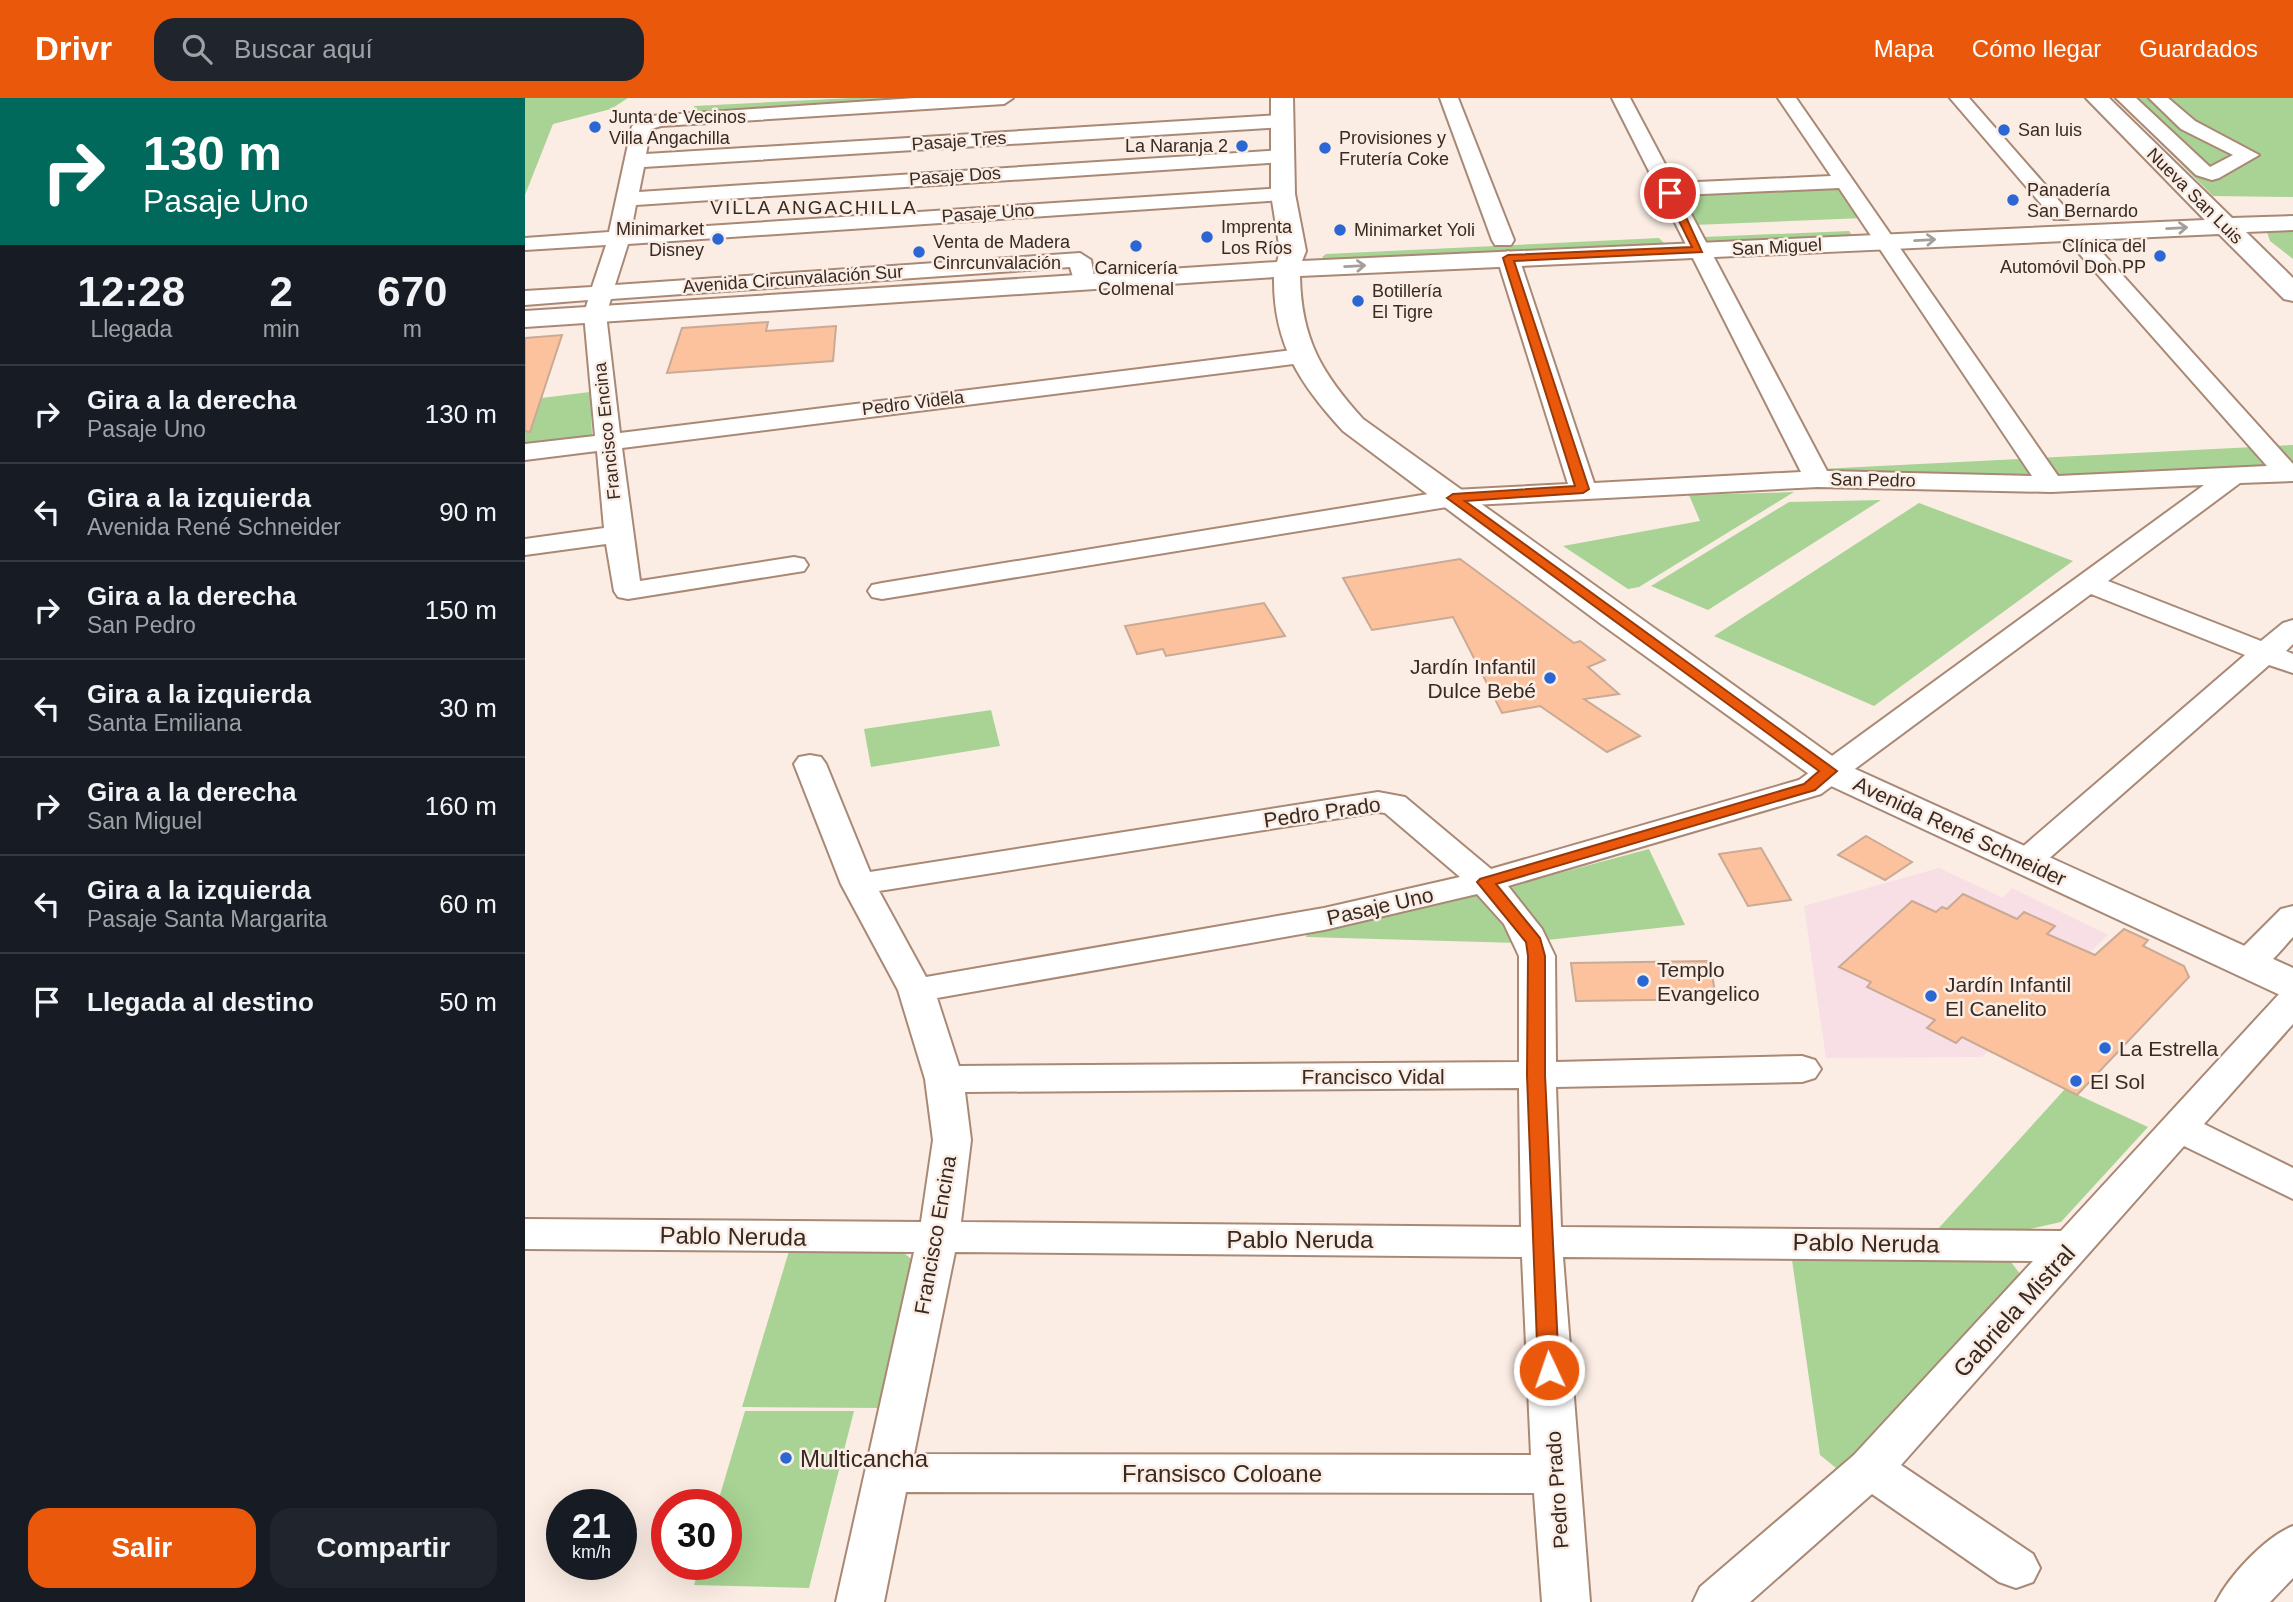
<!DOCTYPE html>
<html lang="es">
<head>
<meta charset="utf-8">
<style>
  :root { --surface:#171b24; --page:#20242c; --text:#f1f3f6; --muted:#9ea1a6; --line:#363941; --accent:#ea580c }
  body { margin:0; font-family:Helvetica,sans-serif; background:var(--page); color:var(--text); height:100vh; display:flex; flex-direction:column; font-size:26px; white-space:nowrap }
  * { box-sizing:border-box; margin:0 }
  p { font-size:23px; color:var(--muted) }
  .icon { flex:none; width:38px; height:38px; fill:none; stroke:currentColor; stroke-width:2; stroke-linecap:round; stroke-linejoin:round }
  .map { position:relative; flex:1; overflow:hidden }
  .drawer { display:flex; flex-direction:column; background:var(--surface); width:525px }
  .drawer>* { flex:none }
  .guide { background:#00695c; color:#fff; overflow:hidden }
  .speed { position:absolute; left:21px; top:1391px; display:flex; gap:14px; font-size:35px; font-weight:700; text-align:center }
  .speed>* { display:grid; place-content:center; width:91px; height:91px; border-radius:50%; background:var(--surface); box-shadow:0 7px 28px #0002; line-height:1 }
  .speed small { font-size:18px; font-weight:400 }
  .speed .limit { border:10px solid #d22; background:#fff; color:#111 }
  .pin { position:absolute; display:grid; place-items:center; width:60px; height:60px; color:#fff; margin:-30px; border:4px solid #fff; border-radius:50%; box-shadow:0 2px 7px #0007 }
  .me { position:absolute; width:77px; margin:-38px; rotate:357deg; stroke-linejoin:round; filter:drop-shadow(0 0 5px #0008) }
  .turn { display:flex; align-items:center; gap:24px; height:147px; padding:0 28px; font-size:32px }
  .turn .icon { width:91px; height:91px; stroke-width:2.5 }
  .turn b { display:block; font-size:49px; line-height:60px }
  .eta { display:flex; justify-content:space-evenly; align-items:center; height:119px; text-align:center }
  .eta b { font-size:42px; font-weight:600; line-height:49px }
  .cta { display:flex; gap:14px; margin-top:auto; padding:14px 28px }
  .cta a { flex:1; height:80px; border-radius:21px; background:var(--accent); color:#fff; font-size:28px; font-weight:600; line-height:80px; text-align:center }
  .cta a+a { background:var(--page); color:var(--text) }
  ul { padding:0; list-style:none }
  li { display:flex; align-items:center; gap:21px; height:98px; padding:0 28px; border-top:2px solid var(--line) }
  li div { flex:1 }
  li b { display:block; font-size:26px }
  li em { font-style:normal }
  header { display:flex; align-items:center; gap:42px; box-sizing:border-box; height:98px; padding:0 35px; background:var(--accent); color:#fff }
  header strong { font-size:33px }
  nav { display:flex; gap:38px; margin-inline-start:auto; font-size:24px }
  .search { width:490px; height:63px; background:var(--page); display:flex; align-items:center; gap:18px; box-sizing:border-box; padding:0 24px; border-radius:21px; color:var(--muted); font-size:26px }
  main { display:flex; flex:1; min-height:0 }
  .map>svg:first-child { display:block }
  .education { fill:#f8dee5 }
  .green { fill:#a8d394 }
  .building { fill:#fcc29e; stroke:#caa995; stroke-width:2 }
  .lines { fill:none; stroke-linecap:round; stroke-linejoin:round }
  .street-casing { stroke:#a98975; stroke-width:4 }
  .secondary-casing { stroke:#a98975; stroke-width:4 }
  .street { fill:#fff; fill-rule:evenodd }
  .secondary { fill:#fff; fill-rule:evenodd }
  .oneway { stroke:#a59f9c }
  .route { fill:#ea580c; stroke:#983908; stroke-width:2 }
  .poi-dot { fill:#2a67d4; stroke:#fbede4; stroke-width:2.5 }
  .labels { text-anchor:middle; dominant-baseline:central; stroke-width:5; stroke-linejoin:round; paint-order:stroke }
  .far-poi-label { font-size:18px; fill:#372a22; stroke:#fbede4; text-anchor:start }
  .far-street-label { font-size:18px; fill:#372a22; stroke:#fbede4 }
  .far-neighbourhood-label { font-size:19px; letter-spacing:2px; fill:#372a22; stroke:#fbede4 }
  .poi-label { font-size:21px; fill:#372a22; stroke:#fbede4; text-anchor:start }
  .street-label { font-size:21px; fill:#372a22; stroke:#fbede4 }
  .near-street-label { font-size:24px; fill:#372a22; stroke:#fbede4 }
  .near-poi-label { font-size:24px; fill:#372a22; stroke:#fbede4; text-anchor:start }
</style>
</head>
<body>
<header>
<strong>Drivr</strong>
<div class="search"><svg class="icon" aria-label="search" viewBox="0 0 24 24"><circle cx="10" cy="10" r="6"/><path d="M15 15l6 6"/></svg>Buscar aquí</div>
<nav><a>Mapa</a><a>Cómo llegar</a><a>Guardados</a></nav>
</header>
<main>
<section class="drawer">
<div class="guide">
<div class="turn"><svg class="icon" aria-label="right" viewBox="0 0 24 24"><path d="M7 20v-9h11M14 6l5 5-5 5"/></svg><div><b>130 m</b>Pasaje Uno</div></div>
</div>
<div class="eta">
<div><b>12:28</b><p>Llegada</p></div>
<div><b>2</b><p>min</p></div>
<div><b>670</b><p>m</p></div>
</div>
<ul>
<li><svg class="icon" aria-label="right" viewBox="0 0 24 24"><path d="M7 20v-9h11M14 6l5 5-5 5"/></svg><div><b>Gira a la derecha</b><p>Pasaje Uno</p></div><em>130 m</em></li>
<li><svg class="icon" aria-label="left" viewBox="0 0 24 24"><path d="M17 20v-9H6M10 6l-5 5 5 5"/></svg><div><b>Gira a la izquierda</b><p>Avenida René Schneider</p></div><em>90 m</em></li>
<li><svg class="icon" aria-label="right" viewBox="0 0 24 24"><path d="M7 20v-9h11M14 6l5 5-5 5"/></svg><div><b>Gira a la derecha</b><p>San Pedro</p></div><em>150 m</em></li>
<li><svg class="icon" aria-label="left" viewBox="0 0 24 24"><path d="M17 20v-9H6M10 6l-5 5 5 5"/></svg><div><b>Gira a la izquierda</b><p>Santa Emiliana</p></div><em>30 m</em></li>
<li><svg class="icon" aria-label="right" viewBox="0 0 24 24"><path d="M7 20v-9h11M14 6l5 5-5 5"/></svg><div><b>Gira a la derecha</b><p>San Miguel</p></div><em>160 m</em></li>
<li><svg class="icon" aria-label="left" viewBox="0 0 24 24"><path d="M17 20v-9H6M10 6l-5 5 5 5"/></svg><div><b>Gira a la izquierda</b><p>Pasaje Santa Margarita</p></div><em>60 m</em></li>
<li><svg class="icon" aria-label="arrive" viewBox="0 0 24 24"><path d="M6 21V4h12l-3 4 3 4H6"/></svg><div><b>Llegada al destino</b></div><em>50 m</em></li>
</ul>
<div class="cta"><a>Salir</a><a>Compartir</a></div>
</section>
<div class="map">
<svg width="1768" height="1504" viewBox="0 0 1768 1504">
  <rect width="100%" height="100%" fill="#fbede4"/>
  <polygon class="education" points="1414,770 1478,800 1487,790 1583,837 1457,959 1301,960 1279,808"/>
  <g class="green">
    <polygon points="0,0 103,0 86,11 28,26 0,97"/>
    <polygon points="326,0 437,1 168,15 169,8"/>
    <polygon points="1590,0 1768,0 1768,99 1688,98"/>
    <polygon points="1315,88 1339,120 1169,127 1150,93"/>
    <polygon points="1768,130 1768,161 1745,143 1741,131"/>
    <polygon points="1324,133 1329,140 1183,146 1178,139"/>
    <polygon points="1134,140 1139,145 804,164 797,159 801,156"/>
    <polygon points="65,294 67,337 0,348 0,302"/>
    <polygon points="1768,347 1768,370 1486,381 1298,375 1295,371"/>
    <polygon points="1269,394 1114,489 1103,491 1038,448 1175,423 1164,397"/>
    <polygon points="1356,402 1183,512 1126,488 1264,404"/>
    <polygon points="1394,405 1548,463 1349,608 1189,538"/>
    <polygon points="466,612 475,648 346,669 339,631"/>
    <polygon points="1124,751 1160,827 994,845 781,839 783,833 990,787"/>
    <polygon points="1540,991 1623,1029 1536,1124 1505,1131 1412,1132"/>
    <polygon points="264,1153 379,1155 397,1170 361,1310 217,1309"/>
    <polygon points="1267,1162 1486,1164 1498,1180 1316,1374 1295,1357"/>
    <polygon points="220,1313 329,1313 284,1490 169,1487 175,1467 201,1466 201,1407 192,1407"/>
  </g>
  <g class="building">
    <polygon points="243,224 241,233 311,228 308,263 142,275 157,230"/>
    <polygon points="37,237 5,334 0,333 0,240"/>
    <polygon points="935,461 1049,545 1055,543 1080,562 1063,569 1094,596 1059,601 1115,638 1082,654 1015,608 977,615 928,519 847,532 818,480"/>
    <polygon points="739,505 760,538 641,558 638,551 612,556 600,528"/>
    <polygon points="1341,738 1387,764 1360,782 1313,757"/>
    <polygon points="1236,750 1266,802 1223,808 1194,756"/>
    <polygon points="1438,796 1492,821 1499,814 1530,828 1522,836 1570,857 1599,831 1623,842 1618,848 1659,868 1664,879 1552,997 1437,939 1431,945 1402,930 1410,922 1342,889 1346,884 1314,869 1387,803 1411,814 1417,809 1422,811"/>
    <polygon points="1185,863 1191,901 1051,903 1046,865"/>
  </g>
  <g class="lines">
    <defs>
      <g id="street">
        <polygon points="390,0 488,0 479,6 136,28 126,31 121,56 757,17 767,23 757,29 119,69 114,94 757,52 767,58 757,64 111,107 106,133 758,90 768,96 758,102 103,146 90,187 555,155 566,162 570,184 559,191 551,189 545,169 86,201 81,216 95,335 776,251 784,253 788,258 784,263 776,265 97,350 115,483 269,459 279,461 283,467 279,473 103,501 93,499 89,493 81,446 0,457 0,441 79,430 72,353 0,362 0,346 70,338 59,216 63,202 0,207 0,193 67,189 81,147 0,152 0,140 84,134 107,28 126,18"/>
        <polygon points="915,0 933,0 989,142 986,147 970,147 967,142"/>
        <path d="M1087,0h18l45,85 156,-7 -53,-78h18l262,378 209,-10 -206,-233 3,-5h16l213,236v17l-53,2 -132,98 153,60 22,-18 10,-3v24l-7,7 7,3v19l-24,-8 -232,204 -12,3 -12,-3 -5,-7 5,-7 232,-200 -154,-61 -270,200 -313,92 34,43 13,27 1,106 246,-6 13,4 6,9 -6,9 -13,4 -246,5 5,140 500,4 219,-238 13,-4v35l-89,100 89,44v31l-109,-53 -283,319 132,89 7,14 -7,14 -17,6 -17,-6 -127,-88 -122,108h-57l7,-15 154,-132 179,-194 -470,-4 27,345h-48l-8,-109 -628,-1 -22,110h-48l78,-350 -389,-3v-30l396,3 12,-82 -8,-61 -27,-89 -57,-106 -47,-120 5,-7 11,-2 11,2 5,7 44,108 508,-80 27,5 86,72 308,-89 405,-295 -153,7 -233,-5 -365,19 -571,93 -10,-2 -4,-6 4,-6 10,-2 571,-93 115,-6 -71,-226 11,-7 11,7 75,225 207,-11zM1314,90l193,288 -205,-5 -146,-276zM853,714l7,1 75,64 -136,31 -398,69 -47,-86zM952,796l27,30 15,32v106l-560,4 -22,-68 387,-68zM994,990l2,139 -560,-5 10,-82 -6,-48zM430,1154l567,5 9,198 -617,-1z"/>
        <polygon points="1425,0 1444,0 1543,113 1546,117 1543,121 1529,121"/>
        <polygon points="1591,0 1611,0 1685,69 1708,57 1656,31 1624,0 1643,0 1670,23 1734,57 1694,80 1687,82 1671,77"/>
        <path d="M1768,808v31c-17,18 -30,41 -58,34l-5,-8 5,-8 46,-46z"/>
        <path d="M1768,1428v52l-23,24h-54c13,-26 50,-66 77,-76z"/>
      </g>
      <path id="secondary" d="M746,0h22l2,96 11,57 -4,10 903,-41 -119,-122h23l123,120 61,-2v14l-47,2 47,46v23l-9,-2 -65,-65 -919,42c1,63 22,98 63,143l479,344 451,205v29l-15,-3 -462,-215 -215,-155 -258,-193c-43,-47 -70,-87 -69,-154l-749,50v-16l752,-49 3,-11 -9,-57z"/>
    </defs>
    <use href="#street" class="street-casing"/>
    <use href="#secondary" class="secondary-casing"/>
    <use href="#street" class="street"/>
    <use href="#secondary" class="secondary"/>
  </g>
  <defs><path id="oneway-shaft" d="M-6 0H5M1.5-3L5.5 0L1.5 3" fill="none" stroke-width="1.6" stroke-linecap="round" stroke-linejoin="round" transform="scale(1.75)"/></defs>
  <g class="oneway">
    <use href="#oneway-shaft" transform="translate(1652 130) rotate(-3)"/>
    <use href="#oneway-shaft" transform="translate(1400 142) rotate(-3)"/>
    <use href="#oneway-shaft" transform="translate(830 168) rotate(-3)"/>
  </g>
  <polygon class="route" points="1145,92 1150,95 1177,154 989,163 1064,391 1058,395 940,403 1312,673 1290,692 971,786 1015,840 1020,858 1020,977 1034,1272 1031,1277 1016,1277 1013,1272 1002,977 1003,858 1001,844 952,784 955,781 1279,686 1294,673 922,400 928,396 1050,388 978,160 983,157 1167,149 1140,95"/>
  <g class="poi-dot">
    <circle cx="70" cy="29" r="7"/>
    <circle cx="1479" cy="32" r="7"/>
    <circle cx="717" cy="48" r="7"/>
    <circle cx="800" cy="50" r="7"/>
    <circle cx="1488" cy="102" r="7"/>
    <circle cx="815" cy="132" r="7"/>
    <circle cx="682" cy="139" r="7"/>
    <circle cx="193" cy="141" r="7"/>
    <circle cx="611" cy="148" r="7"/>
    <circle cx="394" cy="154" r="7"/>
    <circle cx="1635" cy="158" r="7"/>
    <circle cx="833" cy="203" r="7"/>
    <circle cx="1025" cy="580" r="7"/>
    <circle cx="1118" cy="883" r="7"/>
    <circle cx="1406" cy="898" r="7"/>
    <circle cx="1580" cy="950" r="7"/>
    <circle cx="1551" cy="983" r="7"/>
    <circle cx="261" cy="1360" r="7"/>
  </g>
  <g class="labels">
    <g class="far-poi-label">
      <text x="84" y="19">Junta de Vecinos<tspan x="84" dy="21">Villa Angachilla</tspan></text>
      <text x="1493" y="32">San luis</text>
      <text x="814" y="40">Provisiones y<tspan x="814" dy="21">Frutería Coke</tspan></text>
      <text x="703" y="48" text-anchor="end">La Naranja 2</text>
      <text x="1502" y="92">Panadería<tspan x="1502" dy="21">San Bernardo</tspan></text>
      <text x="696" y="129">Imprenta<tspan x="696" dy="21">Los Ríos</tspan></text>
      <text x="179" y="131" text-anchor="end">Minimarket<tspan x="179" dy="21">Disney</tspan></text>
      <text x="829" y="132">Minimarket Yoli</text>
      <text x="408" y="144">Venta de Madera<tspan x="408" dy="21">Cinrcunvalación</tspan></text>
      <text x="1621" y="148" text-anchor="end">Clínica del<tspan x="1621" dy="21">Automóvil Don PP</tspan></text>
      <text x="611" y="170" text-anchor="middle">Carnicería<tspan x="611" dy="21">Colmenal</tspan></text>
      <text x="847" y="193">Botillería<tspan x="847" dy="21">El Tigre</tspan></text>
    </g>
    <g class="far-street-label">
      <text transform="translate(434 43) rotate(-4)">Pasaje Tres</text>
      <text transform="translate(430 78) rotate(-4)">Pasaje Dos</text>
      <text transform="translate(1670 98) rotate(45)">Nueva San Luis</text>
      <text transform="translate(463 115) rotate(-4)">Pasaje Uno</text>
      <text transform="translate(1252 149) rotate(-3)">San Miguel</text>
      <text transform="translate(268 181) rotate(-4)">Avenida Circunvalación Sur</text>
      <text transform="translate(388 305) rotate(-7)">Pedro Videla</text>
      <text transform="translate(82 333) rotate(-96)">Francisco Encina</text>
      <text transform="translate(1348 382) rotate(1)">San Pedro</text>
    </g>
    <g class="far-neighbourhood-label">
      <text x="289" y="109">VILLA ANGACHILLA</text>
    </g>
    <g class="poi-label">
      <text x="1011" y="568" text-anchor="end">Jardín Infantil<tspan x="1011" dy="24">Dulce Bebé</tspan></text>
      <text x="1132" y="871">Templo<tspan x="1132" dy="24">Evangelico</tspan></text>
      <text x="1420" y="886">Jardín Infantil<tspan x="1420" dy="24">El Canelito</tspan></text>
      <text x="1594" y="950">La Estrella</text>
      <text x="1565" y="983">El Sol</text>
    </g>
    <g class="street-label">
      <text transform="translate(797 714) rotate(-8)">Pedro Prado</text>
      <text transform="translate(1435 733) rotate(25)">Avenida René Schneider</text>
      <text transform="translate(855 808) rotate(-13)">Pasaje Uno</text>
      <text x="848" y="978">Francisco Vidal</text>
      <text transform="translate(410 1137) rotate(-80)">Francisco Encina</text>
      <text transform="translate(1032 1392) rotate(-94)">Pedro Prado</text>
    </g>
    <g class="near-street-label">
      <text transform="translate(208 1138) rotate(1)">Pablo Neruda</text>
      <text x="775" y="1141">Pablo Neruda</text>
      <text transform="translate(1341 1145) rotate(1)">Pablo Neruda</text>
      <text transform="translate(1489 1213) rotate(-48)">Gabriela Mistral</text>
      <text x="697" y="1375">Fransisco Coloane</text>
    </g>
    <g class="near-poi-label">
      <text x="275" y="1360">Multicancha</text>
    </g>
  </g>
</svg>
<div class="speed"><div>21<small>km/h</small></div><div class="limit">30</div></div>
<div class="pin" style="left:1145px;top:95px;background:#d93025"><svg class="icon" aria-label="arrive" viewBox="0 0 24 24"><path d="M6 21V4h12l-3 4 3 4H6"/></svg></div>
<svg class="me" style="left:1024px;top:1272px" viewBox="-20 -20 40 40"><circle r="17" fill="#ea580c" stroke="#fff" stroke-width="3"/><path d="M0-11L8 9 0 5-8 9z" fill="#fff"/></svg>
</div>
</main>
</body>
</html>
